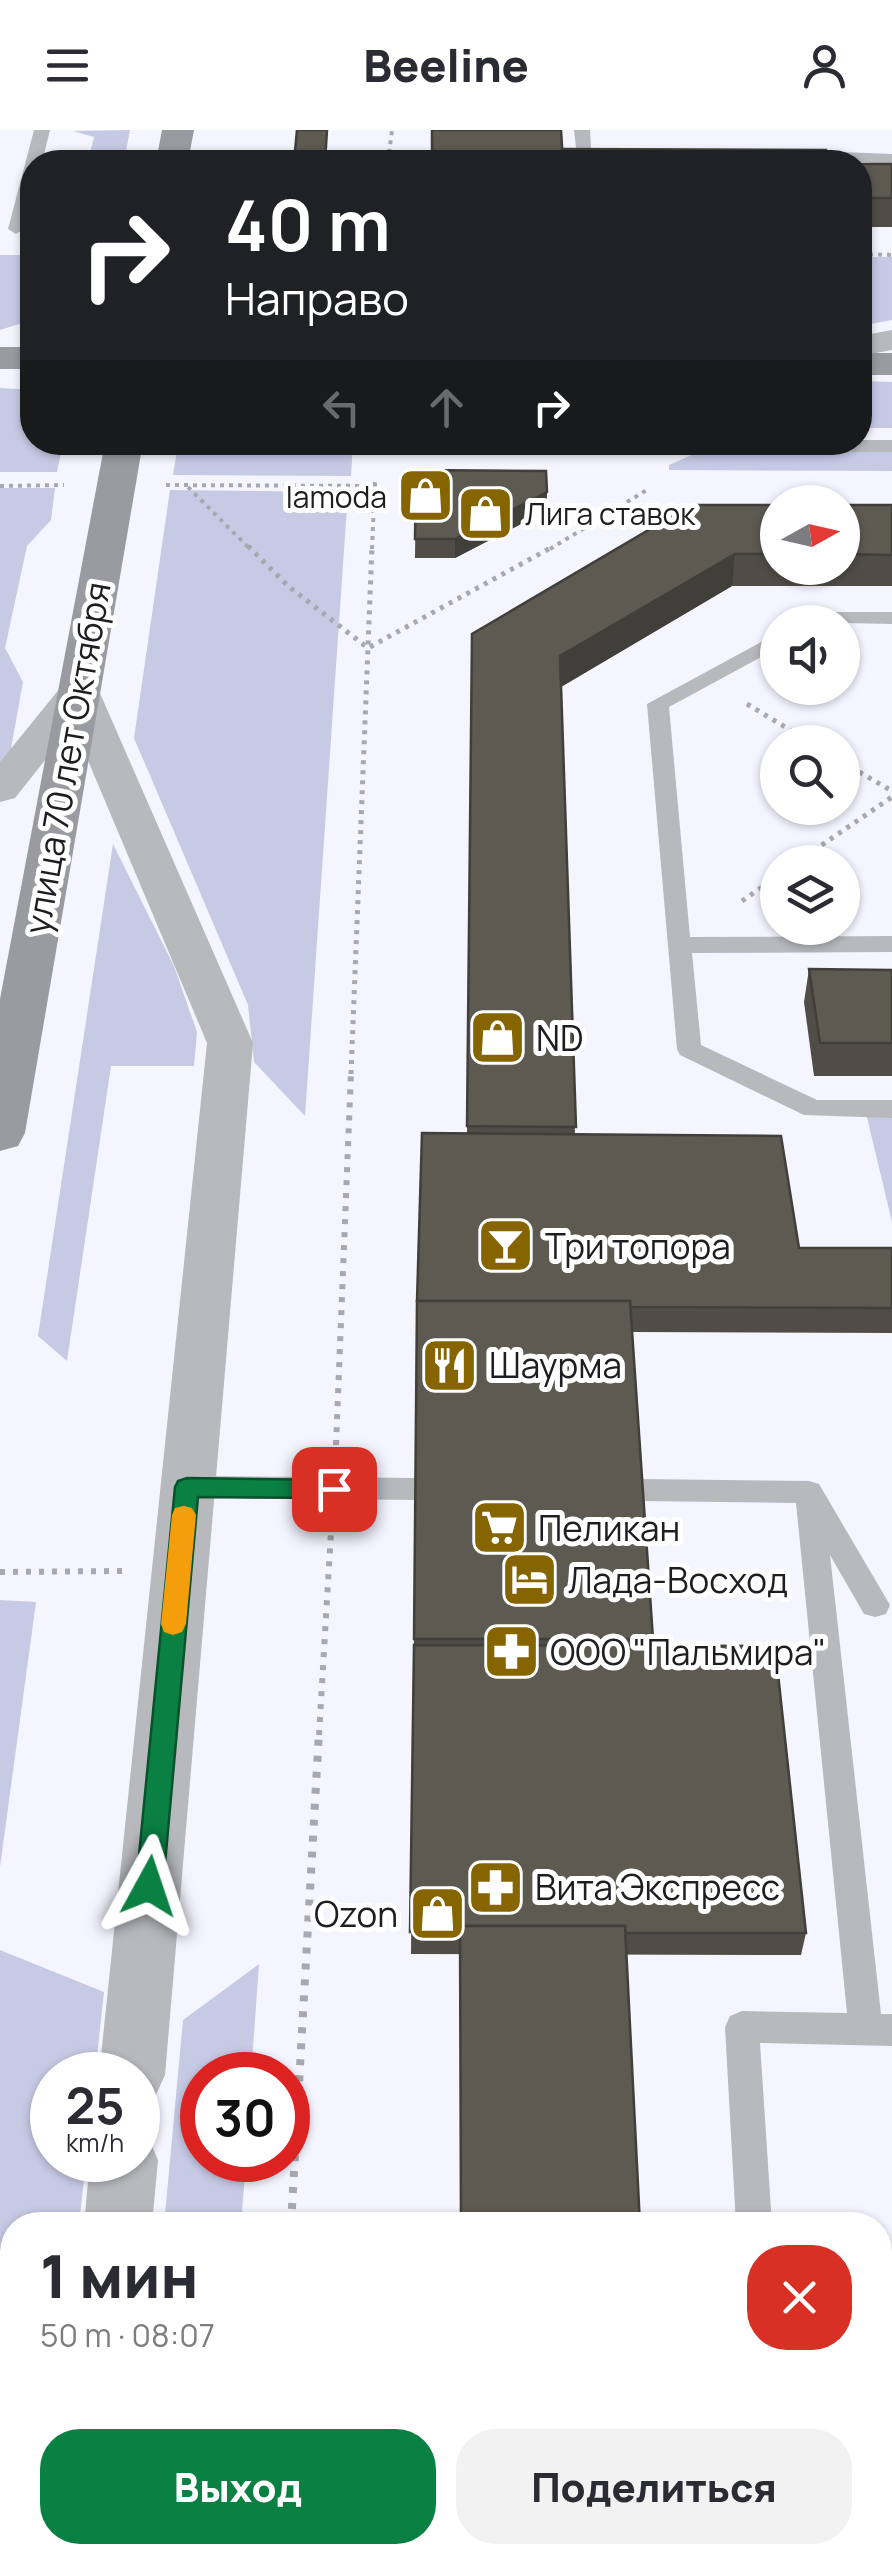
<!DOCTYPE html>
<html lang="ru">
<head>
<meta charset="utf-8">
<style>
  :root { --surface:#fff; --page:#f2f2f3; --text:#2b2b33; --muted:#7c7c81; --accent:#0b8043 }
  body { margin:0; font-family:Manrope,sans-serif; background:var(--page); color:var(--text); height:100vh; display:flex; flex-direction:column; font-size:38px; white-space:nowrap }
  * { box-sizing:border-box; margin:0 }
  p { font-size:32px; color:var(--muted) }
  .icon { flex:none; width:55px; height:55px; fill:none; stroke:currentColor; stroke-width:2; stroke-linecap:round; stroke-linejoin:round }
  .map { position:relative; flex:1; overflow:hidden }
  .panel { position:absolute; left:0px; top:2082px; width:892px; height:352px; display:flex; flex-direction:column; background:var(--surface); border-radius:40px 40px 0 0; box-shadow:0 2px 8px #0004 }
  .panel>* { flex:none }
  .banner { position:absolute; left:20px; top:20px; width:852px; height:305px; border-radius:40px; box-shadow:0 2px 8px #0004; background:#202124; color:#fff; overflow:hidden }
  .needle { width:65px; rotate:82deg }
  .tools { position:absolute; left:760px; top:355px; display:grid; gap:20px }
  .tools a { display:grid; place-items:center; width:100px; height:100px; border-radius:50%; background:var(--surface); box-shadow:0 2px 8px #0004; font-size:50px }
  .speed { position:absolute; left:30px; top:1922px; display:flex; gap:20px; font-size:50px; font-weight:700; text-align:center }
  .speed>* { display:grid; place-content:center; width:130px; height:130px; border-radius:50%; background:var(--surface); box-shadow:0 2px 8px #0004; line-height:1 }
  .speed small { font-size:25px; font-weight:400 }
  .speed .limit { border:15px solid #d22; background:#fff; color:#111 }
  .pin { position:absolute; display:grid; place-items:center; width:85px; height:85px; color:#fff; margin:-42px; border-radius:20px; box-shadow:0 5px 15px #0006 }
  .me { position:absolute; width:110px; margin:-55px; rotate:5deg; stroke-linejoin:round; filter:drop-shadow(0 0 8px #0008) }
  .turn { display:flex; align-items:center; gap:35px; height:210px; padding:0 40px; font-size:45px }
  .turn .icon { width:130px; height:130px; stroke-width:2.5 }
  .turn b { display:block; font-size:70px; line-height:85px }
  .lanes { display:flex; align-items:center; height:95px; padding:0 40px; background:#0003; justify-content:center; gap:50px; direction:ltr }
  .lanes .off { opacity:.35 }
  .round { display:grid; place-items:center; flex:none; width:105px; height:105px; border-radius:40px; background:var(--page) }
  .headline { display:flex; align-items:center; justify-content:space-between; height:170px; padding:0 40px }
  h1 { font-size:60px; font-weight:800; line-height:75px }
  .action { display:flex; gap:20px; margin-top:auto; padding:20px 40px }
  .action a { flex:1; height:115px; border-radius:40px; background:var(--accent); color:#fff; font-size:40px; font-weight:800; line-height:115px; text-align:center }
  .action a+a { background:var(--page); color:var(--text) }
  header { display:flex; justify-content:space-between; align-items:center; height:130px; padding:0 40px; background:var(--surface); font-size:45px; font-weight:800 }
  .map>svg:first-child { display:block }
  .green { fill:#c7cae5 }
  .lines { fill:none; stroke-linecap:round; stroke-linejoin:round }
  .path-far3 { stroke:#a8a9b0; stroke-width:4; stroke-dasharray:4 5; stroke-linecap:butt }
  .path-far2 { stroke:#a8a9b0; stroke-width:5; stroke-dasharray:4 6; stroke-linecap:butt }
  .path-far1 { stroke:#a8a9b0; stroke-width:6; stroke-dasharray:5 8; stroke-linecap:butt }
  .path { stroke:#a8a9b0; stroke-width:8; stroke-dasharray:6 10; stroke-linecap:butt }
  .lane { fill:#b8b9bd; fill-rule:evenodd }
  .street { fill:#b8b9bd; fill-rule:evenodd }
  .secondary { fill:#9a9ba1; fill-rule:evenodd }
  .wall { fill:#504d47 }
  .shaded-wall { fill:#413f39 }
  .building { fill:#5d5a52; stroke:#413f39; stroke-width:2.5 }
  .route { fill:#0b8043; stroke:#07532c; stroke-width:2.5 }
  .slow { fill:#f59e0b }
  .labels { text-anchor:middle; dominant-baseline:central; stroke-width:10; stroke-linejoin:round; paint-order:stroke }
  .far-poi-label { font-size:30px; fill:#1e1e22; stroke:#fff; text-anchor:end }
  .street-label { font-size:35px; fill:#1e1e22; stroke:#fff }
  .poi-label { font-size:35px; fill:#1e1e22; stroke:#fff; text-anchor:start }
</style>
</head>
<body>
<header><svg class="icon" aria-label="menu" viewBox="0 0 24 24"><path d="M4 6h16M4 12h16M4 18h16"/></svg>Beeline<svg class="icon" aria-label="person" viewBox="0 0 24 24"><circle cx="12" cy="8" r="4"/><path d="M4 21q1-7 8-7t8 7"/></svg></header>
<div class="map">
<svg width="892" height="2434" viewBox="0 0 892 2434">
  <rect width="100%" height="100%" fill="#f4f5ff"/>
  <g class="green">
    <polygon points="130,0 124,32 88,32 94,7 73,1"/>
    <polygon points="0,125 32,125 32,190 0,200"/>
    <polygon points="860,127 892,127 892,190 860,196"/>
    <polygon points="860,251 892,252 892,298 860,298"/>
    <polygon points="0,258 32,260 32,312 63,313 57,342 0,342"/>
    <polygon points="184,313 353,313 351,346 173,345 177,320"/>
    <polygon points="710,317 892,317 892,341 669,340 669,335"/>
    <polygon points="0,358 55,358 51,390 27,416 5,518 23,552 10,624 0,634"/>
    <polygon points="170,360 348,362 305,986 254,932 248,875 134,608"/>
    <polygon points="113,714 174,836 197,902 194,936 111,936 67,1231 38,1206"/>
    <polygon points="865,979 892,979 892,1092"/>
    <polygon points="0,1470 36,1472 0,1737"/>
    <polygon points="0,1820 104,1862 95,1945 52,1945 52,2030 86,2030 79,2095 12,2095 12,2422 43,2423 42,2434 0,2434"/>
    <polygon points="259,1834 251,1945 202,1945 202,2030 246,2030 241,2095 164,2095 183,1890"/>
  </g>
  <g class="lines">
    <g class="path-far3">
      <polyline points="388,32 392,0"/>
      <polyline points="860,124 892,125"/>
      <polyline points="166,355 379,356"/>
      <polyline points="0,356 64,355"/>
      <polyline points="188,357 250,419"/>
      <polyline points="372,419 375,348"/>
      <polyline points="550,419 650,358"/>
    </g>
    <g class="path-far2">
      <polyline points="248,416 288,456 368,518 554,416"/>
      <polyline points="747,574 810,612"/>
      <polyline points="842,632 892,661"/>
      <polyline points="797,732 892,667"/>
      <polyline points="742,771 778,746"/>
      <polyline points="351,944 372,416"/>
    </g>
    <g class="path-far1">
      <polyline points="336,1315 351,942"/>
      <polyline points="0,1442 122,1441"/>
      <polyline points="319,1605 331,1402"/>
    </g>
    <g class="path">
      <polyline points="291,2095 319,1602"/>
      <polyline points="271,2422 271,2434"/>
    </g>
    <g class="lane">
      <polygon points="34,0 50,0 42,32 32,32 32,66 24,99 16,104 8,99"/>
      <polygon points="574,0 590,0 591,18 614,18 622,23 614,28 577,26"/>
      <polygon points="792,20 892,24 892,34 786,28 786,22"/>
      <polygon points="860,310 892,310 892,322 397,323 388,317 392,312"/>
      <polygon points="818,482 892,482 892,494 799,492"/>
      <polygon points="778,503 778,518 669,577 690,807 892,806 892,822 692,823 701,915 817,970 892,970 892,988 804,985 680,925 677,919 647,574"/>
      <polygon points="187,1346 416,1348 426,1351 430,1359 426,1367 416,1370 187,1368 177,1365 173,1357 177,1349"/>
      <polygon points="638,1349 809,1351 819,1354 890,1475 886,1484 875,1487 864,1484 830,1425 881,1884 892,1884 892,1916 760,1913 772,2095 736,2095 725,1897 730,1886 742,1881 847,1883 796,1373 638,1371 628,1368 624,1360 628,1352"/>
      <rect x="880" y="2271" width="12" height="38"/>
      <polygon points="752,2422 792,2422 793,2434 753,2434"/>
    </g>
    <g class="street">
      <polygon points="892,200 892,220 860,226 860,206"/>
      <polygon points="79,549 93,552 99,561 253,913 165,1945 155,1967 138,1974 138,1945 99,1945 207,913 73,595 15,668 0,672 0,632 65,552"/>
      <polygon points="138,2003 148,2007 158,2030 152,2095 84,2095 90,2030 138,2030"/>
      <polygon points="51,2422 125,2422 125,2434 49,2434"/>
    </g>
    <g class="secondary">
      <polygon points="162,0 194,0 188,32 156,32"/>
      <rect x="0" y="217" width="32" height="22"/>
      <rect x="860" y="223" width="32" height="22"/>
      <polygon points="105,312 143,312 25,1003 18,1016 0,1021 0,869"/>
    </g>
  </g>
  <g class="wall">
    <rect x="860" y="34" width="32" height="63"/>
    <polygon points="416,340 547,362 546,381 455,428 415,428"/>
    <polygon points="778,375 778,438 842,438 842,375 892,375 892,456 732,456 561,557 575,1004 799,1118 892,1118 892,1203 632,1202 652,1516 806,1803 801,1825 411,1824 417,1171 467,1003 472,504"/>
    <polygon points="809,839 892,840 892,946 814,946 804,872"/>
  </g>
  <g class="shaded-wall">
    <polygon points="547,362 546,381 455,428 455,409"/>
    <polygon points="735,424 732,456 559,558 560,526"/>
  </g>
  <g class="building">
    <polygon points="297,0 327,0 325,32 294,32"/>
    <polygon points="432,0 561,0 563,32 429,32 432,28"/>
    <polygon points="562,19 826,20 829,32 563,32"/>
    <rect x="860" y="34" width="32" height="34"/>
    <polygon points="416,340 546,341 547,362 455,409 415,409"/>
    <polygon points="691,375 778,375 778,424 735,424 560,526 576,997 467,996 472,504"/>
    <polygon points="842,375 892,375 892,425 842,424"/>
    <polygon points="809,839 892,840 892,913 820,913"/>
    <polygon points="422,1003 781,1006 799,1118 892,1118 892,1178 630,1177 630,1171 417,1171"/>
    <polygon points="417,1171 630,1171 653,1509 414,1509"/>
    <polygon points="414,1515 775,1516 806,1803 625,1803 625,1796 460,1796 460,1802 410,1802"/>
    <polygon points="460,1796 625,1796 640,2095 461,2095"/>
    <polygon points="462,2422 657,2422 658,2434 462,2434"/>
  </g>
  <polygon class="route" points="187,1348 334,1350 342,1352 346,1359 342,1366 334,1368 198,1367 163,1756 159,1765 149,1768 140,1765 136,1756 175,1357 178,1351"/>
  <polygon class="slow" points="184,1376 192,1378 196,1385 186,1494 182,1502 173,1505 164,1502 161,1494 172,1385 175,1378"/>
  <defs>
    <symbol id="shop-square" viewBox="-11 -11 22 22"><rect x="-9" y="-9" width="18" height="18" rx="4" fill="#866400" stroke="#fff"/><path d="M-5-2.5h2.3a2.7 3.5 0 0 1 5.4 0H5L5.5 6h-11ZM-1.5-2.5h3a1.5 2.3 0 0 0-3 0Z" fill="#fff"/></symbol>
    <symbol id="bar-square" viewBox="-11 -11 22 22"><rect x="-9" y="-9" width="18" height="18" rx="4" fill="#866400" stroke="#fff"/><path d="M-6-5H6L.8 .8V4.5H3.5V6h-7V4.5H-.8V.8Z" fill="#fff"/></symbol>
    <symbol id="restaurant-square" viewBox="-11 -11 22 22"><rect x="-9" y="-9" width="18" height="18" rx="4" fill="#866400" stroke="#fff"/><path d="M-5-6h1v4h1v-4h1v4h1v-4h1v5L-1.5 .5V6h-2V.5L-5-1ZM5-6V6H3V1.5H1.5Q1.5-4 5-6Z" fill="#fff"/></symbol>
    <symbol id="supermarket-square" viewBox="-11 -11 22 22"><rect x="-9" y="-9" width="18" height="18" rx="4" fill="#866400" stroke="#fff"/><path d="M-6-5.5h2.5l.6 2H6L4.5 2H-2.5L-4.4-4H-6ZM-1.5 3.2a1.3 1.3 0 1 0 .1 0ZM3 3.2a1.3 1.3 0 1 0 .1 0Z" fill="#fff"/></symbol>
    <symbol id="hotel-square" viewBox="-11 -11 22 22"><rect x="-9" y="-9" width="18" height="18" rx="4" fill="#866400" stroke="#fff"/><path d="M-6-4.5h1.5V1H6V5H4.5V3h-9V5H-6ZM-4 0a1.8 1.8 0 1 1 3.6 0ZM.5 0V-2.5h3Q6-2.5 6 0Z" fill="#fff"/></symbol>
    <symbol id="pharmacy-square" viewBox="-11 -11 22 22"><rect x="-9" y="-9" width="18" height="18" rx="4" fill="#866400" stroke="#fff"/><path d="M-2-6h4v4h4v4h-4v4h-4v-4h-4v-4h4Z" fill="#fff"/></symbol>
  </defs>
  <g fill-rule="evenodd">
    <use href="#shop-square" x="394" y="334" width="63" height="63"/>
    <use href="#shop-square" x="454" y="352" width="63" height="63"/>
    <use href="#shop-square" x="466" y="876" width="63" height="63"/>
    <use href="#bar-square" x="474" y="1084" width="63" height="63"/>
    <use href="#restaurant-square" x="418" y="1204" width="63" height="63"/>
    <use href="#supermarket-square" x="468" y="1366" width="63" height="63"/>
    <use href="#hotel-square" x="498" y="1418" width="63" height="63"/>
    <use href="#pharmacy-square" x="480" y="1490" width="63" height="63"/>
    <use href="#pharmacy-square" x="464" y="1726" width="63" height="63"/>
    <use href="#shop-square" x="406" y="1752" width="63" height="63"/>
  </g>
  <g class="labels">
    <g class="far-poi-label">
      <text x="387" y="366">lamoda</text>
      <text x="525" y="383" text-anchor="start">Лига ставок</text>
    </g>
    <g class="street-label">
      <text transform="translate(67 628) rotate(-80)">улица 70 лет Октября</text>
    </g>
    <g class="poi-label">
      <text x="536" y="908">ND</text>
      <text x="545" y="1116">Три топора</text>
      <text x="489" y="1235">Шаурма</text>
      <text x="538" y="1398">Пеликан</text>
      <text x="568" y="1450">Лада-Восход</text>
      <text x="550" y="1522">ООО "Пальмира"</text>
      <text x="535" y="1757">Вита Экспресс</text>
      <text x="398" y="1784" text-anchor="end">Ozon</text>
    </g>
  </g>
</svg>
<div class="tools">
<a><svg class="needle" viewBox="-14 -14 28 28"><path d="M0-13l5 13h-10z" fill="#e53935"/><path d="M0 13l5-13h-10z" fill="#7c7c81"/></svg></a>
<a><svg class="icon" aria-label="sound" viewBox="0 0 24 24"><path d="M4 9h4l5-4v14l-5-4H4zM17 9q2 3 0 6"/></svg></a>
<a><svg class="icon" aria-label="search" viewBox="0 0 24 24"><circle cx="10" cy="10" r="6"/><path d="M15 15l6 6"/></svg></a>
<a><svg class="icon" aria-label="layers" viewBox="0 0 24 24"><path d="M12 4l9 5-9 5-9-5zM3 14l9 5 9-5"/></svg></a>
</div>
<div class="speed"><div>25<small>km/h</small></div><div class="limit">30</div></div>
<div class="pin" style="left:334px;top:1359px;background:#d93025"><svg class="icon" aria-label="arrive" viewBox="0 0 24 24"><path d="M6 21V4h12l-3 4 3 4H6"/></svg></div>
<svg class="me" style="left:149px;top:1756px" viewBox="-20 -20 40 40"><path d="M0-17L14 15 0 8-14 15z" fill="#0b8043" stroke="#fff" stroke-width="4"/></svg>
<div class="banner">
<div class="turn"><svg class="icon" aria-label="right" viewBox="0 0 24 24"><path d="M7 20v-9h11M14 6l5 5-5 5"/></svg><div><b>40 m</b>Направо</div></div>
<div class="lanes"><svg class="icon off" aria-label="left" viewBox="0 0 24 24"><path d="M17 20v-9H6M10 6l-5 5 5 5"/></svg><svg class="icon off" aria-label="ahead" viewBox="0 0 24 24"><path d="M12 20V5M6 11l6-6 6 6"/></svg><svg class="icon" aria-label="right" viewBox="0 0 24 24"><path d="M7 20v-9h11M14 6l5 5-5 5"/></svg></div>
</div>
<section class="panel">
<div class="headline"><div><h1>1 мин</h1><p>50 m · 08:07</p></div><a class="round" style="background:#d93025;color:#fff"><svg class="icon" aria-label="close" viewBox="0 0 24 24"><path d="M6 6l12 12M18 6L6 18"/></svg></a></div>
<div class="action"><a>Выход</a><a>Поделиться</a></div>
</section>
</div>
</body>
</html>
